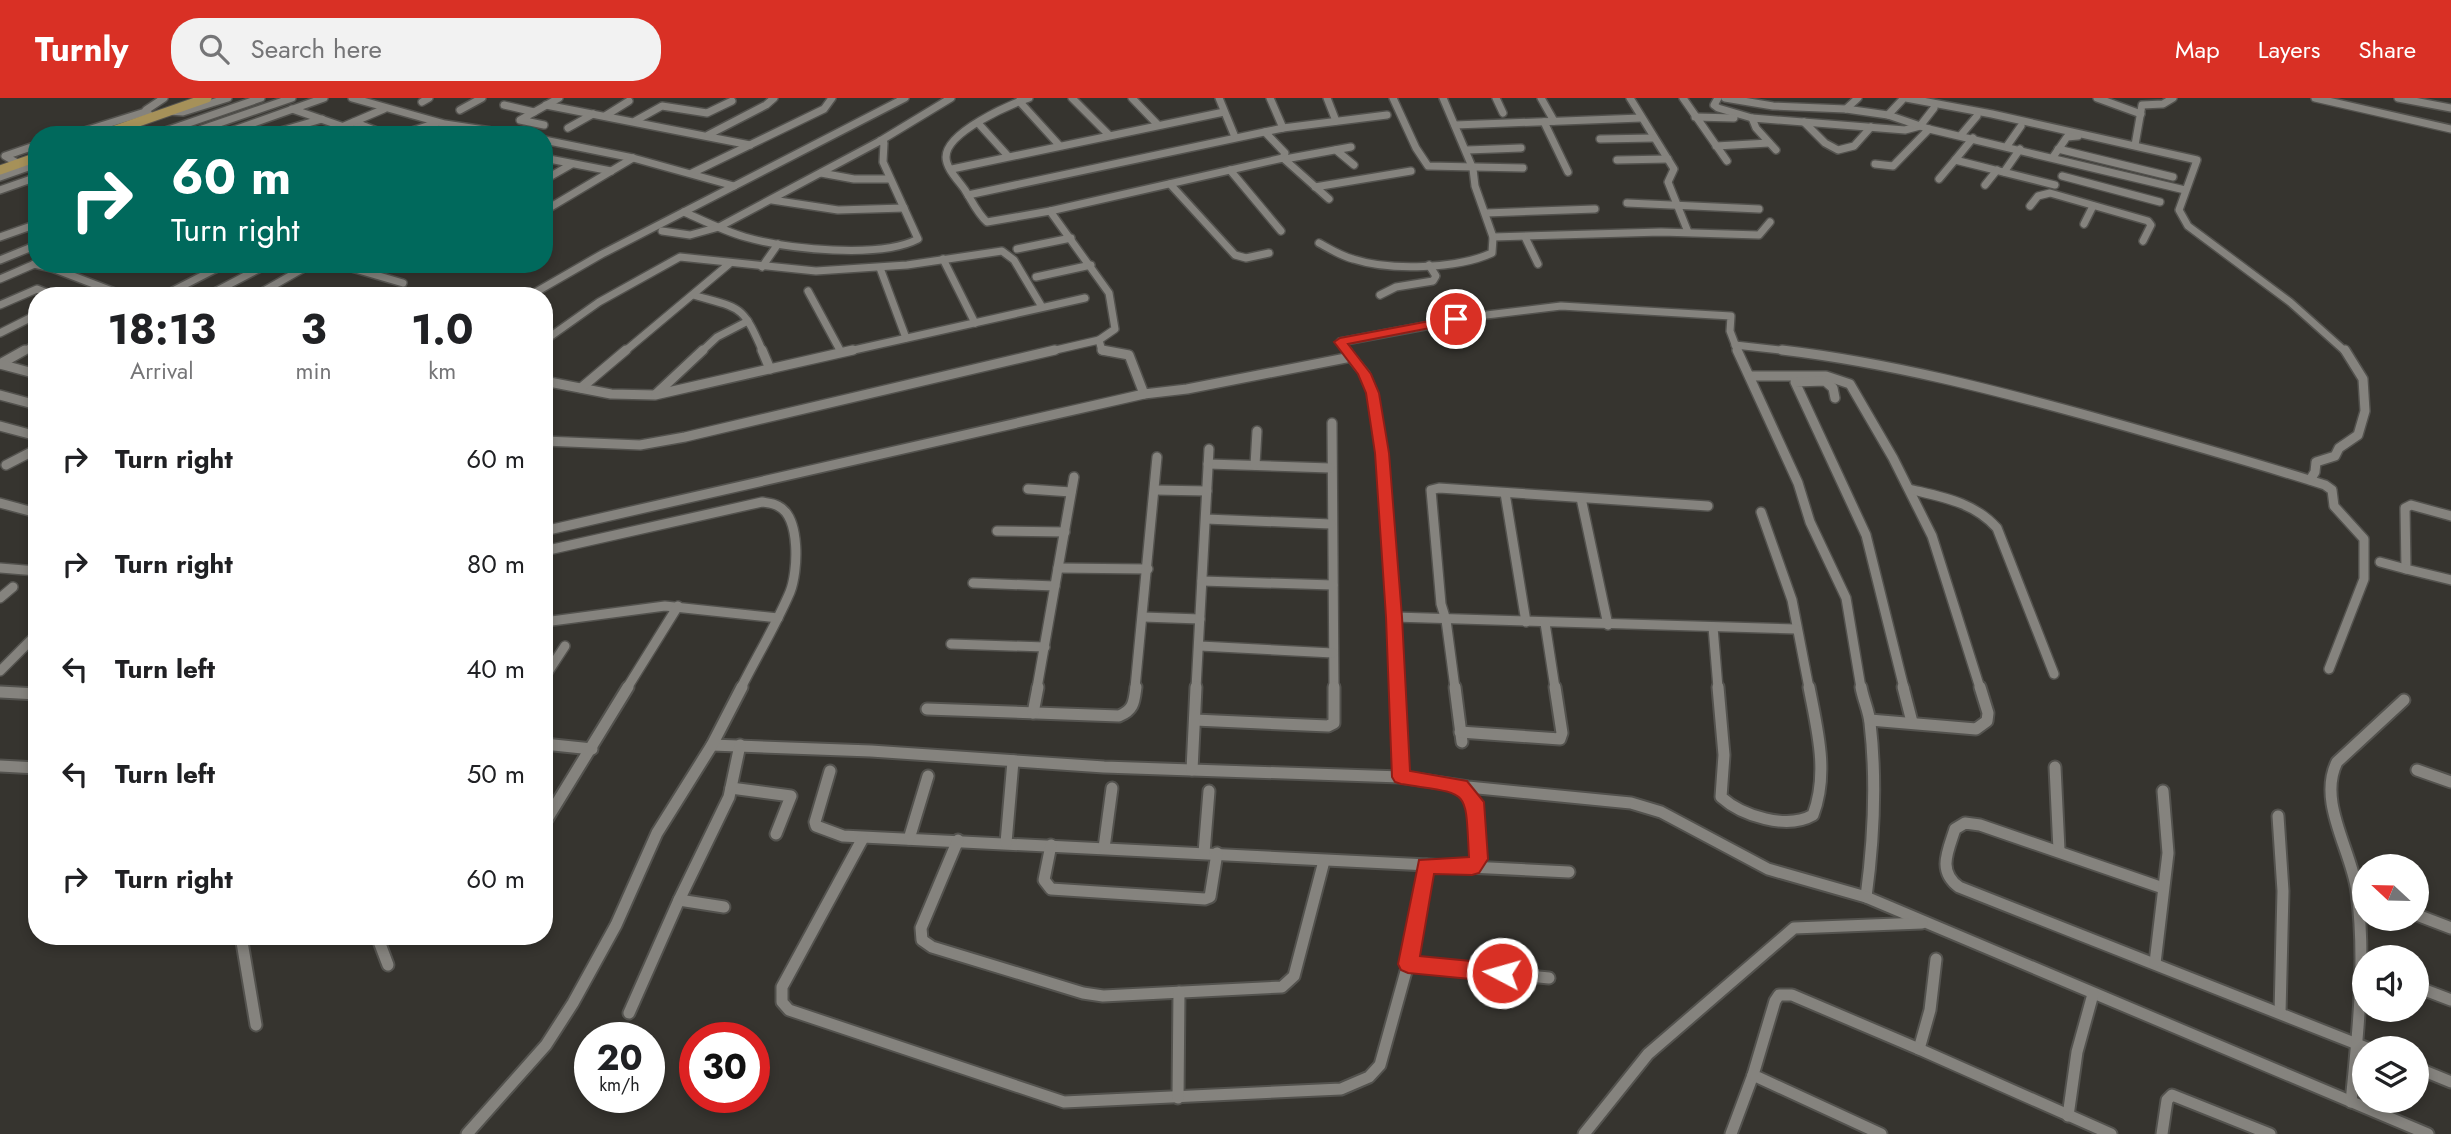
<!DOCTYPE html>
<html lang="en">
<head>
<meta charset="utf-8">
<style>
  :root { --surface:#fff; --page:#f2f2f2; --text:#202124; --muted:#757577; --accent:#d93025 }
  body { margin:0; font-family:Jost,sans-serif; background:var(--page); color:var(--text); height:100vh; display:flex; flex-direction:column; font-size:26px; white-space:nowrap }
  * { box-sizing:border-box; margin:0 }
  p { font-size:23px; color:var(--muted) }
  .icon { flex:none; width:38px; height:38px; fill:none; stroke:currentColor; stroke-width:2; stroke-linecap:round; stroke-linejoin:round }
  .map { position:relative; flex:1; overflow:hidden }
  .side { position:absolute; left:28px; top:189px; width:525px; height:658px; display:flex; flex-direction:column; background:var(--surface); border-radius:28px; box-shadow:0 4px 10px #0003 }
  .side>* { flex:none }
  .hud { position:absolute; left:28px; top:28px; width:525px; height:147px; border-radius:28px; box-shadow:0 4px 10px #0003; background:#00695c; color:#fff; overflow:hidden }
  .needle { width:46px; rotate:292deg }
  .controls { position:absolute; left:2352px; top:756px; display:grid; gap:14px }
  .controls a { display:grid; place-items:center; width:77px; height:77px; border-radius:50%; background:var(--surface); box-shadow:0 4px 10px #0003; font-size:35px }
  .speed { position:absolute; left:574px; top:924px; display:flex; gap:14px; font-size:35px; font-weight:700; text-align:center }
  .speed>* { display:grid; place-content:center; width:91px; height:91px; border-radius:50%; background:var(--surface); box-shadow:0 4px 10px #0003; line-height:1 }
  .speed small { font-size:18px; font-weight:400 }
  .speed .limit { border:10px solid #d22; background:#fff; color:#111 }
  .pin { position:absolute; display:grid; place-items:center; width:60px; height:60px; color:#fff; margin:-30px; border:4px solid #fff; border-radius:50%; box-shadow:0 2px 7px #0007 }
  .me { position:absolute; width:77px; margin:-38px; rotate:276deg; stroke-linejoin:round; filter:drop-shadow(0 0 5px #0008) }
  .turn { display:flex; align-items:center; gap:24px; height:147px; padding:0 28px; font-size:32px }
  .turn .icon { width:91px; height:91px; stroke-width:2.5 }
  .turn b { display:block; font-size:49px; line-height:60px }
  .eta { display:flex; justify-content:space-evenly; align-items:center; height:119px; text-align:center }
  .eta b { font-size:42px; font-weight:700; line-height:49px }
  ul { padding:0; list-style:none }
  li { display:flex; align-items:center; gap:21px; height:105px; padding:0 28px }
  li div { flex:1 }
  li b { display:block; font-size:26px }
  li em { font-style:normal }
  header { display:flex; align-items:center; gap:42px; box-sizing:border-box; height:98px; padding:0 35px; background:var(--accent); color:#fff }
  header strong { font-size:33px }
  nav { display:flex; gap:38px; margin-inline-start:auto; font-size:24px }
  .search { width:490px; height:63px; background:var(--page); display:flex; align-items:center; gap:18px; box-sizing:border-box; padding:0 24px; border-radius:28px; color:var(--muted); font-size:26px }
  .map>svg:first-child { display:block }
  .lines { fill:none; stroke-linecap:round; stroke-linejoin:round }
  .minor-far2-casing { stroke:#53524e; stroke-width:10 }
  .minor-far1-casing { stroke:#53524e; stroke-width:12 }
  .minor-casing { stroke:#53524e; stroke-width:15 }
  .major-casing { stroke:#53524e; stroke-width:11 }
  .minor-far2 { stroke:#85837e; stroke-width:7 }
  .minor-far1 { stroke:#85837e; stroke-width:9 }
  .minor { stroke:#85837e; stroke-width:11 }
  .major { stroke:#a69159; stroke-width:9 }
  .route { fill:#d93025; stroke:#8d1f18; stroke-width:2 }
</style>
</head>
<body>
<header>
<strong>Turnly</strong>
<div class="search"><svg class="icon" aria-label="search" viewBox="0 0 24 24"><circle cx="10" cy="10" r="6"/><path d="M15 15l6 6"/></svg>Search here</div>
<nav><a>Map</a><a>Layers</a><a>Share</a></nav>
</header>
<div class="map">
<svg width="2451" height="1036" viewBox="0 0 2451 1036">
  <rect width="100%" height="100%" fill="#36342f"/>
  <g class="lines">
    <defs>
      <g id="minor-far2">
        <polyline points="352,0 445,26 518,37"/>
        <path d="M1029,0c-20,7 -83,34 -83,59 0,12 13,24 19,33 7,11 12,23 22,32l63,-11 233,-53"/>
        <polyline points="1072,0 1108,36"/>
        <polyline points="1132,0 1158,27"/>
        <polyline points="1219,0 1235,39"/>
        <polyline points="1270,0 1283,30"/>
        <polyline points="1327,0 1336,23"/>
        <polyline points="1393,0 1416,50 1428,68 1523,70"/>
        <polyline points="1496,0 1503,15"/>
        <polyline points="1541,0 1554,23"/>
        <polyline points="1630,0 1674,71 1668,84 1688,134"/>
        <polyline points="1683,0 1727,63"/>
        <polyline points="1718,0 1714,7 1718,10 1752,20 1905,32 1920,28 1934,10"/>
        <polyline points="1725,0 1773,8 1846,11 1888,17 1929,31 2185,92"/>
        <polyline points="1906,0 1992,16 2197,62 2179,112 2188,128 2290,204 2346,254"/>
        <polyline points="2097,0 2141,16"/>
        <polyline points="2315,0 2451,31"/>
        <polyline points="2398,0 2451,10"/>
        <polyline points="1019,3 1059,47"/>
        <polyline points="422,4 429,0"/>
        <polyline points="504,7 534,14"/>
        <polyline points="546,7 750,47"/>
        <polyline points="292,11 344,29"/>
        <polyline points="1846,11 1858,0"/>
        <polyline points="460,12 482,0"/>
        <polyline points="169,13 183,14 228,0"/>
        <polyline points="1888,17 1902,2"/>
        <polyline points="150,18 146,12 164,0"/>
        <polyline points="605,18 629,3"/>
        <polyline points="1695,19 1734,20"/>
        <polyline points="1752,20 1756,30 1776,52"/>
        <polyline points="635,23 662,8 707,15 732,3"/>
        <polyline points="354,24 379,34"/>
        <polyline points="1544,24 1568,74"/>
        <polyline points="1804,24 1825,45 1838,52 1854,48 1871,29"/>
        <polyline points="978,25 1008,58"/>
        <polyline points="544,27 520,22 559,0"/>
        <polyline points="1455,27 1641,20"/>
        <polyline points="568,30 593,16"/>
        <polyline points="202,31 292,0"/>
        <polyline points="1265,34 1285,55 1283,60 1329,101"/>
        <polyline points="72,37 145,14"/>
        <polyline points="119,37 138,30"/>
        <polyline points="154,37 261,0"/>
        <polyline points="220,37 324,0"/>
        <polyline points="267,37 322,21"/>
        <polyline points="323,37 384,11"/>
        <polyline points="400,37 436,25"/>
        <polyline points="708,37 766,7 774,0"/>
        <polyline points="1961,37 1977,18"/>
        <polyline points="1973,40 1955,62 2055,87"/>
        <polyline points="1600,41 1654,40"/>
        <polyline points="544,42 633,60 734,88"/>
        <polyline points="2135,47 2142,7 2163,6 2173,0"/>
        <polyline points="1716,48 1769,45"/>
        <polyline points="2007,48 2021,28"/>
        <polyline points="2058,51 2173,79"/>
        <polyline points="1336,52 1354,67"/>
        <polyline points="1467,52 1521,50"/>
        <polyline points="2053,59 2067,39 2078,38"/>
        <polyline points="544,60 611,73"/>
        <polyline points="1285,61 1351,49"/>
        <polyline points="1617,62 1668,61"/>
        <polyline points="19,66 5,58 37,47"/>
        <polyline points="1875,66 1893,68 1929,31"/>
        <polyline points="952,71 1224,14"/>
        <polyline points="1230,72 1281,133"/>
        <polyline points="2004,74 2020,51"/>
        <polyline points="692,75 824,11 832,0"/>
        <polyline points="821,75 854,81 890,81"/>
        <polyline points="2062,78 2160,104"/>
        <polyline points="0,79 37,66"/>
        <polyline points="1939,81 1955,62"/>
        <polyline points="544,82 572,66"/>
        <polyline points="1170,86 1235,157 1246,160 1269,155"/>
        <polyline points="1985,87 1997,72"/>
        <polyline points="1315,89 1411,73"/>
        <polyline points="0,92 37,79"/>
        <polyline points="968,97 1283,30 1387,17"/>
        <polyline points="772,102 838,112 904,110"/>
        <polyline points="1627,105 1759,111"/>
        <polyline points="2030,108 2038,98 2050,95 2148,123 2151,127 2143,143"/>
        <polyline points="544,113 633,60"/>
        <path d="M684,114c20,9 40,19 61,25 42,12 135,22 173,2l-35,-77 1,-19 -4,-2"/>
        <polyline points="1486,115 1595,111"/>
        <polyline points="2084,126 2093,108"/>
        <polyline points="662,133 690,137 719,129 880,43 951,0"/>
        <polyline points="0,139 37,126"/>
        <polyline points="1493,139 1661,134 1759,137 1770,124"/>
        <polyline points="1525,139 1538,166"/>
        <path d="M1319,145c11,6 22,13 34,16 37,12 104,10 139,-6l1,-16 -18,-51 -2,-17 -30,-71"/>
        <polyline points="1017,151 1071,140"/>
        <polyline points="943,161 975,225"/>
        <polyline points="0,162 37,147"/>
        <polyline points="34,166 52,170 125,198"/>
        <polyline points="338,166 403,185"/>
        <polyline points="373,166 376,167"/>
        <polyline points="762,169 778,146"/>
        <polyline points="880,170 906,240"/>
        <polyline points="1036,179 1091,167"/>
        <polyline points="0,181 37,165"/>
        <polyline points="808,193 841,254"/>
        <path d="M693,197c49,14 49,9 70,57"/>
        <polyline points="1380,197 1396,189 1433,183 1436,178 1429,167"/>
        <polyline points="163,198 225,166"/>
        <polyline points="207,198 268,166"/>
        <polyline points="255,198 311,166"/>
        <polyline points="529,198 602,156 905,0"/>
        <polyline points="0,207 37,191 55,198"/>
        <polyline points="0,235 34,218"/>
        <polyline points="1099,242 1102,253 1110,254"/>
        <polyline points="544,243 599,204 680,159 816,173 907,167 1002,153 1014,162 1042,209"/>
        <polyline points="1735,247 1798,254"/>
        <polyline points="22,254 37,246"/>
        <polyline points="624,254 729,166"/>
        <polyline points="701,254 717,239 748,223"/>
        <polyline points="845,254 1085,200"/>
        <polyline points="1047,254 1099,242 1115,231 1109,195 1050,113"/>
        <polyline points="1347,254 1340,244 1478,218 1561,208 1731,218 1730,233 1738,254"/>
      </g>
      <g id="minor-far1">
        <polyline points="762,252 770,271"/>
        <polyline points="1102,252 1129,257 1144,296"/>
        <polyline points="1737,252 1798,385 1810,424 1846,500 1861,590"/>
        <path d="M1782,252c109,13 213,40 318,69 75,21 150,42 225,66l7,5 2,16 30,33v40l-35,90"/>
        <polyline points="1351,259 1365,276 1373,295 1382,355 1397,590"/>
        <polyline points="0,266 25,252"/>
        <polyline points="0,266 37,276"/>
        <polyline points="1751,278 1826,278 1850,286 1893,360 1932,438 1980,590"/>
        <polyline points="544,283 611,296 655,297 853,252"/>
        <polyline points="581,290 626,252"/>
        <polyline points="656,296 703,252"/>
        <polyline points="0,297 37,307"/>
        <polyline points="1835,300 1833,290 1825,283 1795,284 1866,437 1904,590"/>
        <polyline points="1332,325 1334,590"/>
        <polyline points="0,328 37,338"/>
        <polyline points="544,343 640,347 685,339 1055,252"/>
        <polyline points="1208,366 1330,370"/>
        <polyline points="6,367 37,351"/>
        <polyline points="1255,367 1257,333"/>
        <polyline points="2310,382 2315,374 2316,364 2335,358 2339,350 2358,337 2365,313 2363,281 2345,252"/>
        <polyline points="1028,391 1071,394"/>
        <path d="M1909,391c33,8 65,13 88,39l57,146"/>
        <polyline points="1155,392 1207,393"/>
        <polyline points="1505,395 1526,524"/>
        <polyline points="1581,400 1608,527"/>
        <polyline points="0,405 37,415"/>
        <polyline points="1761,414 1792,502 1809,590"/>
        <polyline points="2451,418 2411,407 2405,410 2406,471 2451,482"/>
        <polyline points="1206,421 1331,426"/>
        <polyline points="544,433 1144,296 1187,291 1351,259 1346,252"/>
        <polyline points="997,433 1065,434"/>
        <path d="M544,453l218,-49c5,1 11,1 16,4 23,11 20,66 12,86 -14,33 -33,64 -49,96"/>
        <polyline points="2380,464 2406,471"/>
        <polyline points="0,470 37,473"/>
        <polyline points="1058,470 1148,471"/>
        <polyline points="1202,483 1333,487"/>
        <polyline points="973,485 1055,488"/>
        <polyline points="0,500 13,489"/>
        <polyline points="1143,519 1200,521"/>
        <polyline points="1394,519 1796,531"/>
        <polyline points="544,524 665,508 778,520"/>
        <polyline points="1545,525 1555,590"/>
        <polyline points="1713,529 1718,590"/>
        <polyline points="951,546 1045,549"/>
        <polyline points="1200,548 1333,555"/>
        <polyline points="0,573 37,536"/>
        <polyline points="544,580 565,548"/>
        <polyline points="627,590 678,508"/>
        <polyline points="1037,590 1074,379"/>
        <polyline points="1135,590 1157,359"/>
        <polyline points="1196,590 1209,351"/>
        <polyline points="1455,590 1446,522 1441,506 1431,392 1439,390 1708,408"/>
      </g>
      <g id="minor">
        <polyline points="1397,589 1401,679"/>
        <polyline points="1455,589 1462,644"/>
        <path d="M1718,589l6,68 -3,42c21,19 66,33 92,18 16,-42 4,-86 -4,-128"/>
        <path d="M1861,589c2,12 8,24 9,36 7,60 4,115 -4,174"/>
        <polyline points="1903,589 1912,624"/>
        <polyline points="0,594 37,596"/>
        <path d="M927,611l192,7c15,-6 15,-14 17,-29"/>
        <polyline points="1033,615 1038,589"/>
        <polyline points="1195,622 1328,628 1334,625 1334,589"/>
        <polyline points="1870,622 1976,631 1987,623 1988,615 1980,589"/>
        <polyline points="1460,634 1560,641 1562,635 1555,589"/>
        <polyline points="544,646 592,651"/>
        <polyline points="712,647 871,653 1104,669 1401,679 1468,689 1631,705 1661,714 1768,771 1866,799 2428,1036"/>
        <polyline points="0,668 37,670"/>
        <polyline points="2055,669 2059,752"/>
        <polyline points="1192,672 1196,589"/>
        <polyline points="2417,672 2451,684"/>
        <polyline points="830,673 815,724 816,728 843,738 1569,774"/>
        <polyline points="1461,689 1475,704 1479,761 1472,769"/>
        <polyline points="731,690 791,698 776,736"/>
        <polyline points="2278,718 2283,793 2280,915"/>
        <polyline points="544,726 628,589"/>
        <polyline points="863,740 782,889 782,904 789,912 1064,1004 1341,991 1369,979 1380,967 1408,866 1426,767"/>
        <polyline points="909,741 928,678"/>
        <polyline points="958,742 921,830 922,842 932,849 1083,895 1103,898 1282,889 1294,878 1324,763"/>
        <polyline points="1006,745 1013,663"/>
        <polyline points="1051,747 1044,782 1051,791 1205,801 1210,799 1217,755"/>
        <polyline points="1104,750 1112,690"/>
        <polyline points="1204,755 1209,693"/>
        <path d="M2163,790l-183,-63 -15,-2 -10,6c-7,22 -18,42 4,58l408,161"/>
        <polyline points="679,802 724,809"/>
        <polyline points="2417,817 2451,830"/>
        <polyline points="241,838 256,927"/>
        <polyline points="377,838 388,867"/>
        <polyline points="1936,861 1930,912 1919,951 2111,1036"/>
        <polyline points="2155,865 2168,755 2163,693"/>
        <polyline points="1408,866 1549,880"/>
        <polyline points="2417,889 2451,902"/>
        <polyline points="629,915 679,802 729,699 740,647"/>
        <polyline points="2417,970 2451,984"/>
        <polyline points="1178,1000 1179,894"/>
        <path d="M2351,1004c7,-68 15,-142 6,-210 -5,-41 -40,-90 -20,-130l67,-62"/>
        <polyline points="2068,1018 2077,954 2093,896"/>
        <polyline points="467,1036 546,947 573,905 616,827 657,735 712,647 742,589"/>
        <polyline points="1584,1036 1648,956 1794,830 1922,825"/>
        <polyline points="1731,1036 1753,977"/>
        <polyline points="1881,1036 1753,977 1775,903 1779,897 1792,897 1919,951"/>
        <polyline points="2162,1036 2167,1002 2172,997 2270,1036"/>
      </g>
      <g id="major">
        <polyline points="101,37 207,0"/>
        <polyline points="0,72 37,59"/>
      </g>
    </defs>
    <use href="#minor-far2" class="minor-far2-casing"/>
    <use href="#minor-far1" class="minor-far1-casing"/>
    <use href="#minor" class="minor-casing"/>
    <use href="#major" class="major-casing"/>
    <use href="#minor-far2" class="minor-far2"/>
    <use href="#minor-far1" class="minor-far1"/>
    <use href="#minor" class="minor"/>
    <use href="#major" class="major"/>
  </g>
  <path class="route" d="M1456,218l5,1v5l-113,22 23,30 8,19 10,60 13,164 8,154 57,10 17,21 4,57 -9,14 -7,2 -38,-1 -14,82 82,8 7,3 3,6 -3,7 -7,2 -94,-9 -7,-3 -3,-6 21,-104 50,-3c-4,-71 2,-62 -68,-73l-6,-2 -3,-5 -6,-160 -11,-164 -9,-60 -8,-19 -24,-32 6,-4z"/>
</svg>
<div class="controls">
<a><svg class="needle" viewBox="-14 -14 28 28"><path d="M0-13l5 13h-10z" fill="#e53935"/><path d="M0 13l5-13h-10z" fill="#757577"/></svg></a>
<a><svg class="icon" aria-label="sound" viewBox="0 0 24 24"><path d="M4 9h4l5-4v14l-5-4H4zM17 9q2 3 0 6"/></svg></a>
<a><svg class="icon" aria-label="layers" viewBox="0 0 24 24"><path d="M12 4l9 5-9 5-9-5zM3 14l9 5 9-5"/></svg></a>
</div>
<div class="speed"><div>20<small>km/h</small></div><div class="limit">30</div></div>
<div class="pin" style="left:1456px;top:221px;background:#d93025"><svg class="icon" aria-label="arrive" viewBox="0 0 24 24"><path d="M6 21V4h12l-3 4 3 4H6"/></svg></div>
<svg class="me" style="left:1502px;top:875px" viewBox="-20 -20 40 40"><circle r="17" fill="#d93025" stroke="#fff" stroke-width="3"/><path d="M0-11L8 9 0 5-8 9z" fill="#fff"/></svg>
<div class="hud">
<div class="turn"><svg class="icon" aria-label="right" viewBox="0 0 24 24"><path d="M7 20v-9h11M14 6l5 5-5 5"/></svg><div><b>60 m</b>Turn right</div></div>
</div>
<section class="side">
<div class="eta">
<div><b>18:13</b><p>Arrival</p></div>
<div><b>3</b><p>min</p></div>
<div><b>1.0</b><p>km</p></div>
</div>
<ul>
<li><svg class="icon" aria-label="right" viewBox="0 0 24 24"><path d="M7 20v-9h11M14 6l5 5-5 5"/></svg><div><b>Turn right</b></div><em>60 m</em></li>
<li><svg class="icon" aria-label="right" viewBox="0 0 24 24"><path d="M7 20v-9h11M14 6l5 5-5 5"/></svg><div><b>Turn right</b></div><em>80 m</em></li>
<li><svg class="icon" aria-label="left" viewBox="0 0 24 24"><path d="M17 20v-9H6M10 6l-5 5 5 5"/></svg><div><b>Turn left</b></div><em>40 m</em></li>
<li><svg class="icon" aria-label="left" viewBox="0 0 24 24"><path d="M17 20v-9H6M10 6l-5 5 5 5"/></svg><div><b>Turn left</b></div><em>50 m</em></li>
<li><svg class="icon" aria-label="right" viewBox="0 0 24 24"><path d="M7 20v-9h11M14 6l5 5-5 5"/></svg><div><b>Turn right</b></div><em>60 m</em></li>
</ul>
</section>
</div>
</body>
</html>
